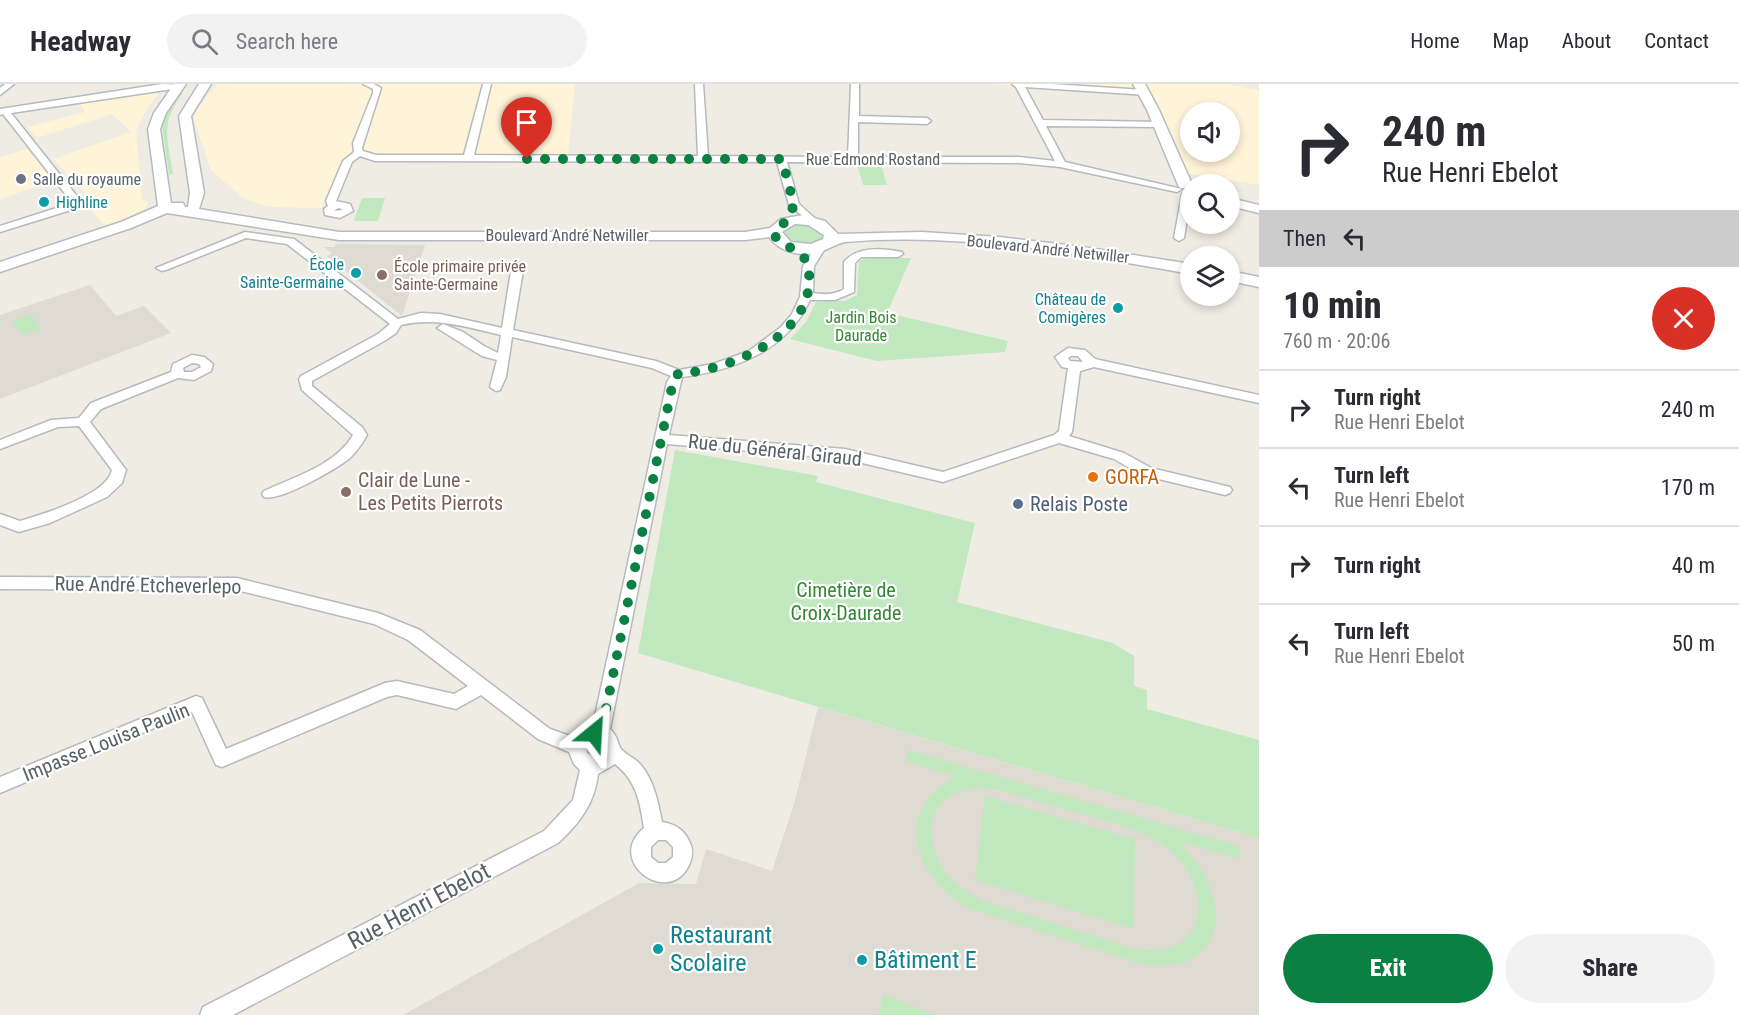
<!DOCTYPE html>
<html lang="en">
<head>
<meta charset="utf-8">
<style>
  :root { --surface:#fff; --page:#f2f2f3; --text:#2b2b33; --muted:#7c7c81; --line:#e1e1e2; --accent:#0b8043 }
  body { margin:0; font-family:"Roboto Condensed",sans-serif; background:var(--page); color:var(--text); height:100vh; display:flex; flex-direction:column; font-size:22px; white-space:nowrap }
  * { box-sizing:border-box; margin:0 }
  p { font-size:20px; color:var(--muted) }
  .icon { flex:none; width:33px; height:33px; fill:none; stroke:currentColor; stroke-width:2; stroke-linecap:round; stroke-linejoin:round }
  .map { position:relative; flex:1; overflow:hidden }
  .sheet { display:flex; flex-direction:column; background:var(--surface); width:480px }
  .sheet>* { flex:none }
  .hud { background:#fff; color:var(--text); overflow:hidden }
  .tools { position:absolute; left:1180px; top:18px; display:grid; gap:12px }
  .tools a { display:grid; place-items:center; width:60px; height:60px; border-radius:50%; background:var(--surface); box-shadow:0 3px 9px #0003; font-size:30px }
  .pin { position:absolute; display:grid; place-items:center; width:51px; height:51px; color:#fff; margin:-62px -26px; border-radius:50% 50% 50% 0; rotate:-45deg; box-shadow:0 0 6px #0007 }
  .pin .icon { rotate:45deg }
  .me { position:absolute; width:66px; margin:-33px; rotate:27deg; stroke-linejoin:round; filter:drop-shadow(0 0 4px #0008) }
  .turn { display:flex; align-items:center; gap:21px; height:126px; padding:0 24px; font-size:27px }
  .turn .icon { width:78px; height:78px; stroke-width:2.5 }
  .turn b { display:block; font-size:42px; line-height:51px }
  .then { display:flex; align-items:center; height:57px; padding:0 24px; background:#0003; gap:12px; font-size:22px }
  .round { display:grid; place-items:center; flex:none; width:63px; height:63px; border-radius:32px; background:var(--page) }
  .headline { display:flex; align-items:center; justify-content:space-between; height:102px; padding:0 24px }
  h1 { font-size:36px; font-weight:800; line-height:45px }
  .button { display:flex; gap:12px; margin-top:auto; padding:12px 24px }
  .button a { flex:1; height:69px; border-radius:36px; background:var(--accent); color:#fff; font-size:24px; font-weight:800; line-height:69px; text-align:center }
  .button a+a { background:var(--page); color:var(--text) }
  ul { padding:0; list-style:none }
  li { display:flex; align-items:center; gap:18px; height:78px; padding:0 24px; border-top:2px solid var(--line) }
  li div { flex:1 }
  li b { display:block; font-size:22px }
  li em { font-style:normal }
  header { display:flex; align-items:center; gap:36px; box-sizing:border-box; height:84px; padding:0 30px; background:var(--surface); border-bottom:2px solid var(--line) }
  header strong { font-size:28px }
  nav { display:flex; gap:33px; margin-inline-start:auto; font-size:21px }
  .search { width:420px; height:54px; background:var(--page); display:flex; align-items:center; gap:15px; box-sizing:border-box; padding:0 21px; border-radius:33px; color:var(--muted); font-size:22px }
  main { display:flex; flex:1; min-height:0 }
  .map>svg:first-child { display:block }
  .commercial { fill:#fff4d8; fill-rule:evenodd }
  .education { fill:#dfdbd2 }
  .green { fill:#c1e8bf; fill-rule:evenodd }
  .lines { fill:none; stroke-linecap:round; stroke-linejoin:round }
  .street-casing { stroke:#b6babe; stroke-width:3 }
  .secondary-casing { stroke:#b7bbc0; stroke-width:3 }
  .street { fill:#fff; fill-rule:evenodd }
  .secondary { fill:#fff; fill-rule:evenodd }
  .route { stroke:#0b8043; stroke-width:10; stroke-dasharray:0 18 }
  .worship-dot { fill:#6b7280; stroke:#fff; stroke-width:2 }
  .culture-dot { fill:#0f9aa8; stroke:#fff; stroke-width:2 }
  .education-dot { fill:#8d6e63; stroke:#fff; stroke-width:2 }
  .food-dot { fill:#e8710a; stroke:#fff; stroke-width:2 }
  .service-dot { fill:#5c6f8a; stroke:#fff; stroke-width:2 }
  .labels { text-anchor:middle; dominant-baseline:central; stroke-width:4.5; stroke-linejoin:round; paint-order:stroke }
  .far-street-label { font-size:16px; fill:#5b6065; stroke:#fff }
  .far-worship-label { font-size:16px; fill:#5b616d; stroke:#fff; text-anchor:start }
  .far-culture-label { font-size:16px; fill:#0d838f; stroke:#fff; text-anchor:end }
  .far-education-label { font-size:16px; fill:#785e54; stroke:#fff; text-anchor:start }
  .far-park-label { font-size:16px; fill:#328731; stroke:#fff }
  .street-label { font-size:20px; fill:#5b6065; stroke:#fff }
  .food-label { font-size:20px; fill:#c56008; stroke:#fff; text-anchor:start }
  .education-label { font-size:20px; fill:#785e54; stroke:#fff; text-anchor:start }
  .service-label { font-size:20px; fill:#4e5e75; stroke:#fff; text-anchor:start }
  .park-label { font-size:20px; fill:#328731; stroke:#fff }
  .near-street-label { font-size:24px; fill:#5b6065; stroke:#fff }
  .near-culture-label { font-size:24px; fill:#0d838f; stroke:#fff; text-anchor:start }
</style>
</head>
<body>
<header>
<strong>Headway</strong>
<div class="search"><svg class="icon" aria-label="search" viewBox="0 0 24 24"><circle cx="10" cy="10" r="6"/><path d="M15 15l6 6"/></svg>Search here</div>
<nav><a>Home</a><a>Map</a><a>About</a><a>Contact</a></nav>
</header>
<main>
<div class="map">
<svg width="1259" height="931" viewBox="0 0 1259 931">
  <rect width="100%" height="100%" fill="#efece3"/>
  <g class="commercial">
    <polygon points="217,0 575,0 568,71 346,72 321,124 268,123 243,114 211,86 194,35 197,26"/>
    <path d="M988,0h237l34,6v95l-87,-14 -33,-77zM1191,28h39v40h-39z"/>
    <polygon points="162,5 146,26 136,47 142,117 146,116 148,121 141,128 105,143 92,127 99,124 53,75 131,48 112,30 37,54 27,43 85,28 78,18"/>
    <polygon points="27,65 53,97 0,115 0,73"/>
  </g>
  <g class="education">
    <polygon points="336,160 425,161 402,232 327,172 332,169 324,163 334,163"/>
    <polygon points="90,201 116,232 144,222 171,249 0,315 0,231"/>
    <polygon points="818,623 1259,754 1259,931 403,931 639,799 696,800 706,765 772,787 794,720"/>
  </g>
  <g class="green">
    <path d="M178,9h5c-24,32 -15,44 -10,81l-4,1 -7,-50 2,-9z"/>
    <polygon points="857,79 881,80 887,101 863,101"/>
    <polygon points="362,114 385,114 378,137 354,137"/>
    <polygon points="794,139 807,140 823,147 825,154 814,162 788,159 780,146"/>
    <polygon points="867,174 911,174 887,229 1008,257 1005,268 877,277 790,255 806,238 816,218 845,217 857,211 859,177"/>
    <polygon points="31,230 41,244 22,251 12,237"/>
    <polygon points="675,366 818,392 816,398 975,439 957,518 1113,559 1134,572 1134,602 1147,606 1147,625 1259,656 1259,754 638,569"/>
    <path d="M908,666l331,96 1,13 -57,-16v4c28,25 51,82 13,109 -15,11 -36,10 -54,8l-172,-55c-13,-8 -27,-17 -36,-30 -27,-34 -24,-78 17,-99v-5l-46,-14zM979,704l19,2c27,8 53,16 80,23 44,13 103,24 117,76 5,15 5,26 -2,40 -12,21 -36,22 -57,20l-153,-48c-12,-7 -23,-14 -33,-24 -18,-19 -28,-57 -6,-76 10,-9 22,-11 35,-13z"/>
    <polygon points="985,712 1135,755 1134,845 975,796"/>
    <polygon points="883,911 884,911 936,931 879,931"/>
  </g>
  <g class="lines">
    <defs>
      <g id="street">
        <polygon points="5,0 14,0 0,11 0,4"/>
        <polygon points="162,0 183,1 179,4 11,29 80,116 74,125 0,148 0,142 66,121 70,116 3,30 0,31 0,25"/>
        <path d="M363,0h11l7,4 -19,60 1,3 13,4h88l19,-71h8l-17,71 224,1 -3,-72h8l5,72 140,1 3,-73h8v32l68,2 4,3 -4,3 -69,-2v35h161l36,4 -39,-74 -4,-3h40l92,6 3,1v4l-122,-8 18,33 119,2v4l-3,1 -113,-1 19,36 117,27 -5,3 -117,-25 -41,-4 -232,-1 12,42 20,18 -5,3 -25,-20 -12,-43 -402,-1 -15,-5 -8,6 -16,39 14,3 3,7 -13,7 -15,-3 -1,-6 4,-3 -2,-5 17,-40 11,-9 -1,-9 20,-50v-4zM338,124l4,1v1l-8,1z"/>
        <polygon points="1187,107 1191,109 1184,154 1179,157 1174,154 1182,110"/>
        <path d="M245,148l49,7 104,80 23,-6 19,1 62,14 10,-63 6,-3 4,1 2,2 -11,65 143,31 23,9 34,-6 36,-13 32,-24 11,-13 8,-17 3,-31 14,-21 4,-1 5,3 -12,19 -1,27c11,2 21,2 31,-4v-27c13,-16 38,-14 58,-10l1,2 -5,3h-37l-6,6 -1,29 -19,8h-25c-23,51 -75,70 -128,77l-13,58 176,14 98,23 111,-37 5,-4 9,-63 -6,-1 -7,-10 13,-9 17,2 10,9 164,36v8l-165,-36 -14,4 -8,61 -3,4 55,17 27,15 79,19 2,3 -2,3 -5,2 -83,-20 -28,-16 -55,-16 -116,39 -98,-23 -178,-15 -57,285c7,6 7,13 11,20 5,6 14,9 19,15 14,16 18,38 22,58 13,2 23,8 28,21 4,8 2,15 -1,22 -20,43 -85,-4 -45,-37 -4,-25 -7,-47 -29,-64l-17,10c-3,29 -19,50 -40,69l-325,172h-33l3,-8 341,-176 29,-31 7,-30 -6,-6 -5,-12 -31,-13 -57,-44 -25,14 -59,-14 -10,2 -165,70 -6,-2 -24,-53 -192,81v-16l196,-81 6,2 24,51 159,-66 12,-2 57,13 14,-8 -60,-46 -34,-16 -137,-34 -237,-1v-12l237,1 141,35 42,17 130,99 23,8 6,-8 14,-4 74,-343 4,-6 -19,-8 -140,-31 -6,40 -6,13 -4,1 -6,-4 7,-27 -15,-4 -45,-28 6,-4 20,8 21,14 14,7 3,-18c-34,-8 -66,-18 -100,-10l-5,8 -10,7 -74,41v5l50,41 5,8c-5,9 -10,16 -17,23 -14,11 -70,44 -86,39l-2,-3 2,-3c30,-14 72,-26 89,-56l-51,-45 -3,-11 2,-3 77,-42 12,-10 -103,-80 -41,-6 -80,32 -4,1 -6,-3zM1071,272h7l5,6 -13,-1 -2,-3zM593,656h4l6,4v9l-5,5 -11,-5v-9zM658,756h8l7,7v10l-7,6h-8l-7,-6v-10z"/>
        <path d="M192,271l12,2 9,7 -2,7 -17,9 -16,-2 -77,31 -11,13 36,48 -4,13 -15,14 -57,26 -31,9 -19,-7v-11l20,7c23,-7 87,-26 92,-51l-33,-44 -21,1 -58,22v-9l51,-20 28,-2 12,-15 80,-31 2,-8zM192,279l7,1 2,3 -9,5h-8l-1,-4z"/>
      </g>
      <g id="secondary">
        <path d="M174,0h12l-20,29 -6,16 11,74h12l2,4h3l2,-14 -11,-77 20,-32h12l-20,32 13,77 -5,16 140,23h406l25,-4 11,-9 22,-4 22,6 13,13 84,-2 77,5 77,9 115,18v10c-113,-20 -231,-42 -346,-32 -9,2 -14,6 -23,9 -18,7 -42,2 -53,-14l-24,3h-406l-172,-27 -36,15 -131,44v-10l121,-40 37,-16 -10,-77 6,-16zM795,140l13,1 16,10 -1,4 -12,5 -20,-2 -9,-10z"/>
        <polygon points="1133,0 1145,0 1159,26 1192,100 1190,104 1180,104 1178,101 1147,26"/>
        <polygon points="1230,114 1259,121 1259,129 1230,122"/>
        <polygon points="1230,187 1259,193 1259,203 1230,197"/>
      </g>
    </defs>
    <use href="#street" class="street-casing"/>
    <use href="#secondary" class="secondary-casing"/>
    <use href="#street" class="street"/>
    <use href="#secondary" class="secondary"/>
  </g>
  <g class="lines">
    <path class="route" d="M527,75h255l12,46 -8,17 -9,5 -2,9c8,12 29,13 33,30 13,68 -77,104 -130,108l-5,8 -69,337 -4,14h-6"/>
  </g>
  <circle class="worship-dot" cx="21" cy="95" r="6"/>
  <g class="culture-dot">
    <circle cx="44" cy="118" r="6"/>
    <circle cx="356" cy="189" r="6"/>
    <circle cx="1118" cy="224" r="6"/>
    <circle cx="658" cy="865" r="6"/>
    <circle cx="862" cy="876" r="6"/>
  </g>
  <g class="education-dot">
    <circle cx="382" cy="191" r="6"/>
    <circle cx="346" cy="408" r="6"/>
  </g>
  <circle class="food-dot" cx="1093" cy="393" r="6"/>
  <circle class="service-dot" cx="1018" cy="420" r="6"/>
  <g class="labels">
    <g class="far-street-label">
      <text x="873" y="75">Rue Edmond Rostand</text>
      <text x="567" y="151">Boulevard André Netwiller</text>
      <text transform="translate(1048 165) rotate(6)">Boulevard André Netwiller</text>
    </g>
    <g class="far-worship-label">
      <text x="33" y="95">Salle du royaume</text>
    </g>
    <g class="far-culture-label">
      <text x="56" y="118" text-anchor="start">Highline</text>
      <text x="344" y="180">École<tspan x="344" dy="18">Sainte-Germaine</tspan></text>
      <text x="1106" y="215">Château de<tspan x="1106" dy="18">Comigères</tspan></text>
    </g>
    <g class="far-education-label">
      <text x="394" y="182">École primaire privée<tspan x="394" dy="18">Sainte-Germaine</tspan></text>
    </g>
    <g class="far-park-label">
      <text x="861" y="233">Jardin Bois<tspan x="861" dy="18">Daurade</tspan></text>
    </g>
    <g class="street-label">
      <text transform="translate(775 366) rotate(6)">Rue du Général Giraud</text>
      <text transform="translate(148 501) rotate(1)">Rue André Etcheverlepo</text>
      <text transform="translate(106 658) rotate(-22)">Impasse Louisa Paulin</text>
    </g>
    <g class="food-label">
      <text x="1105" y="393">GORFA</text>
    </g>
    <g class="education-label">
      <text x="358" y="396">Clair de Lune -<tspan x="358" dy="23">Les Petits Pierrots</tspan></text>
    </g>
    <g class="service-label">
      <text x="1030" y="420">Relais Poste</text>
    </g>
    <g class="park-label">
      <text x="846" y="506">Cimetière de<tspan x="846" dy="23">Croix-Daurade</tspan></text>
    </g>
    <g class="near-street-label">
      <text transform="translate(419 822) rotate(-28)">Rue Henri Ebelot</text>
    </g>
    <g class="near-culture-label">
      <text x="670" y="851">Restaurant<tspan x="670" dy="28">Scolaire</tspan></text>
      <text x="874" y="876">Bâtiment E</text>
    </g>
  </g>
</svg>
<div class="tools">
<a><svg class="icon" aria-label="sound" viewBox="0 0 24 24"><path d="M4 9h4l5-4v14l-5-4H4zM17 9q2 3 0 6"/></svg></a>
<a><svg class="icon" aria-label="search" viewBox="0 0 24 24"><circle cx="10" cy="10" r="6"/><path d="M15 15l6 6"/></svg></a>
<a><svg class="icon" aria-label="layers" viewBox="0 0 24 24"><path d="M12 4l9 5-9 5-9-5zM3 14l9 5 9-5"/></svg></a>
</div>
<div class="pin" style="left:527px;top:75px;background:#d93025"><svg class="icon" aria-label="arrive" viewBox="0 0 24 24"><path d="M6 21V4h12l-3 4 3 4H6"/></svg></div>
<svg class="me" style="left:594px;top:649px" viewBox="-20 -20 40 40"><path d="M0-17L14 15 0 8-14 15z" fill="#0b8043" stroke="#fff" stroke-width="4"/></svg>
</div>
<section class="sheet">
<div class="hud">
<div class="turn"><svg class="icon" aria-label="right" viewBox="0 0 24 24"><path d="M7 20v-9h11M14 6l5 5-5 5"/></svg><div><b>240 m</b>Rue Henri Ebelot</div></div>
<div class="then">Then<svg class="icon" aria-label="left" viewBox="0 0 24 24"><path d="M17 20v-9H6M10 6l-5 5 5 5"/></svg></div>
</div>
<div class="headline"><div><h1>10 min</h1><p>760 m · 20:06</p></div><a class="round" style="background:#d93025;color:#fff"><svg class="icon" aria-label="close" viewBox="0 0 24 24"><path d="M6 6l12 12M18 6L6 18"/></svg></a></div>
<ul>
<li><svg class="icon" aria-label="right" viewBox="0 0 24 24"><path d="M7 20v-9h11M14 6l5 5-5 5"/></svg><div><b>Turn right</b><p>Rue Henri Ebelot</p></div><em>240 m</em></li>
<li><svg class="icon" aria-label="left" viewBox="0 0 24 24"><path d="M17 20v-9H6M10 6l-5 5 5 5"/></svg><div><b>Turn left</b><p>Rue Henri Ebelot</p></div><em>170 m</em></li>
<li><svg class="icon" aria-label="right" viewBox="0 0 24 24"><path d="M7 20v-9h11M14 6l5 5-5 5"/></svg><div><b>Turn right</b></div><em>40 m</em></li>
<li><svg class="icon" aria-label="left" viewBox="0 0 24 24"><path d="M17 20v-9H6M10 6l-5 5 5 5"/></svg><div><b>Turn left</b><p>Rue Henri Ebelot</p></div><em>50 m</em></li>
</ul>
<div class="button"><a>Exit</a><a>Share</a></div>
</section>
</main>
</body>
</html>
